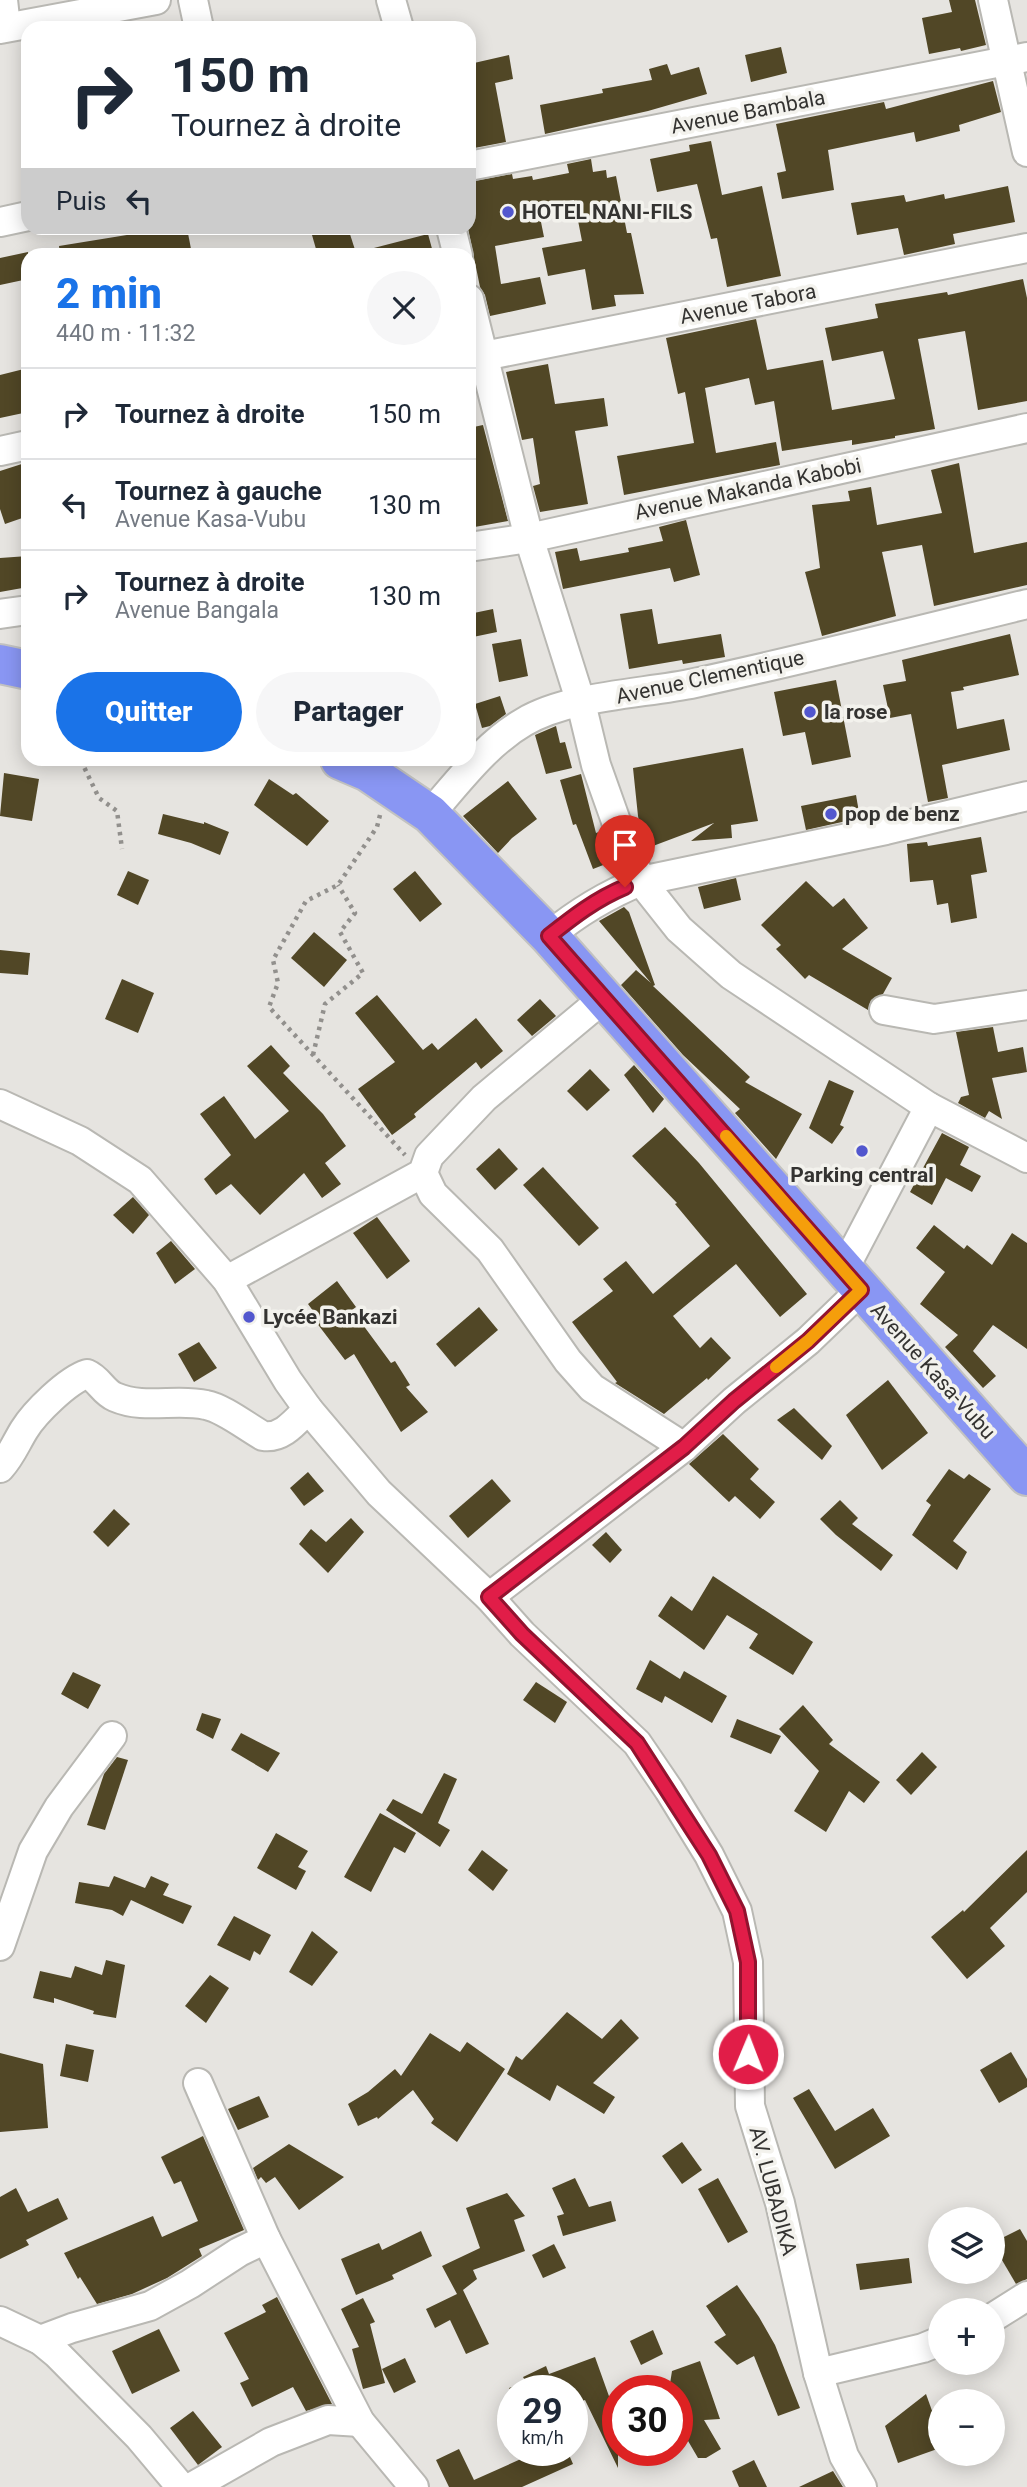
<!DOCTYPE html>
<html lang="fr">
<head>
<meta charset="utf-8">
<style>
  :root { --surface:#fff; --page:#f6f6f7; --text:#1f2937; --muted:#747a83; --line:#e0e1e3; --accent:#1a73e8 }
  body { margin:0; font-family:Roboto,sans-serif; background:var(--page); color:var(--text); height:100vh; display:flex; flex-direction:column; font-size:26px; white-space:nowrap }
  * { box-sizing:border-box; margin:0 }
  p { font-size:23px; color:var(--muted) }
  .icon { flex:none; width:38px; height:38px; fill:none; stroke:currentColor; stroke-width:2; stroke-linecap:round; stroke-linejoin:round }
  .map { position:relative; flex:1; overflow:hidden }
  .details { position:absolute; left:21px; top:248px; width:455px; height:518px; display:flex; flex-direction:column; background:var(--surface); border-radius:21px; box-shadow:0 4px 18px #0003 }
  .details>* { flex:none }
  .guide { position:absolute; left:21px; top:21px; width:455px; height:214px; border-radius:21px; box-shadow:0 4px 18px #0003; background:#fff; color:var(--text); overflow:hidden }
  .buttons { position:absolute; left:928px; top:2207px; display:grid; gap:14px }
  .buttons a { display:grid; place-items:center; width:77px; height:77px; border-radius:50%; background:var(--surface); box-shadow:0 4px 18px #0003; font-size:35px }
  .speed { position:absolute; left:497px; top:2375px; display:flex; gap:14px; font-size:35px; font-weight:700; text-align:center }
  .speed>* { display:grid; place-content:center; width:91px; height:91px; border-radius:50%; background:var(--surface); box-shadow:0 4px 18px #0003; line-height:1 }
  .speed small { font-size:18px; font-weight:400 }
  .speed .limit { border:10px solid #d22; background:#fff; color:#111 }
  .pin { position:absolute; display:grid; place-items:center; width:60px; height:60px; color:#fff; margin:-72px -30px; border-radius:50% 50% 50% 0; rotate:-45deg; box-shadow:0 0 7px #0007 }
  .pin .icon { rotate:45deg }
  .me { position:absolute; width:77px; margin:-38px; rotate:1deg; stroke-linejoin:round; filter:drop-shadow(0 0 5px #0008) }
  .turn { display:flex; align-items:center; gap:24px; height:147px; padding:0 35px; font-size:32px }
  .turn .icon { width:91px; height:91px; stroke-width:2.5 }
  .turn b { display:block; font-size:49px; line-height:60px }
  .then { display:flex; align-items:center; height:66px; padding:0 35px; background:#0003; gap:14px; font-size:26px }
  .round { display:grid; place-items:center; flex:none; width:74px; height:74px; border-radius:37px; background:var(--page) }
  .overview { display:flex; align-items:center; justify-content:space-between; height:119px; padding:0 35px }
  h1 { font-size:42px; font-weight:800; line-height:52px; color:var(--accent) }
  .action { display:flex; gap:14px; margin-top:auto; padding:14px 35px }
  .action a { flex:1; height:80px; border-radius:42px; background:var(--accent); color:#fff; font-size:28px; font-weight:800; line-height:80px; text-align:center }
  .action a+a { background:var(--page); color:var(--text) }
  ul { padding:0; list-style:none }
  li { display:flex; align-items:center; gap:21px; height:91px; padding:0 35px; border-top:2px solid var(--line) }
  li div { flex:1 }
  li b { display:block; font-size:26px }
  li em { font-style:normal }
  .map>svg:first-child { display:block }
  .building { fill:#514726 }
  .lines { fill:none; stroke-linecap:round; stroke-linejoin:round }
  .street-casing { stroke:#b9b8b3; stroke-width:32 }
  .highway-casing { stroke:#c2c2c1; stroke-width:42 }
  .path { stroke:#92908d; stroke-width:4.5; stroke-dasharray:3.5 5; stroke-linecap:butt }
  .street { stroke:#fff; stroke-width:28 }
  .highway { stroke:#8996f3; stroke-width:38 }
  .route-casing { stroke:#92132f; stroke-width:18 }
  .route { stroke:#e11d48; stroke-width:12 }
  .slow { stroke:#f59e0b; stroke-width:12 }
  .poi-dot { fill:#5257ce; stroke:#f3f2ed; stroke-width:2.5 }
  .labels { text-anchor:middle; dominant-baseline:central; stroke-width:7; stroke-linejoin:round; paint-order:stroke }
  .street-label { font-size:21px; fill:#343331; stroke:#f3f2ed }
  .poi-label { font-size:21px; font-weight:bold; fill:#343331; stroke:#f3f2ed; text-anchor:start }
</style>
</head>
<body>
<div class="map">
<svg width="1027" height="2487" viewBox="0 0 1027 2487">
  <rect width="100%" height="100%" fill="#e6e4e0"/>
  <g class="building">
    <polygon points="949,0 975,0 986,45 961,51 960,48 929,54 922,18 952,12"/>
    <polygon points="781,47 787,73 751,82 745,55"/>
    <polygon points="509,55 513,79 495,83 506,142 469,149 469,70 475,69 474,63"/>
    <polygon points="667,64 671,75 699,67 707,94 648,111 545,134 540,105 603,93 602,89 652,80 649,69"/>
    <polygon points="993,81 1001,112 959,125 960,131 916,142 914,132 828,150 834,190 782,199 777,173 786,171 776,124 884,102 886,109"/>
    <polygon points="711,141 722,195 762,186 781,276 727,287 717,238 711,239 697,184 657,192 650,159 690,151 689,145"/>
    <polygon points="591,159 593,172 606,170 607,178 616,176 627,233 631,233 644,294 614,295 616,306 592,310 585,269 548,276 542,248 582,241 574,200 538,207 544,237 495,246 501,284 540,277 546,304 490,316 485,295 480,287 468,228 469,182 512,174 513,179 532,176 533,180 569,173 567,164"/>
    <polygon points="1008,186 1015,222 953,234 955,244 904,255 898,228 857,235 851,203 904,195 906,202 944,194 945,199"/>
    <polygon points="170,228 187,228 191,249 156,256 60,256 59,246"/>
    <polygon points="310,228 348,228 357,256 318,256"/>
    <polygon points="428,234 434,256 371,256 370,249"/>
    <polygon points="28,252 28,279 0,285 0,258"/>
    <polygon points="1023,279 1027,298 1027,401 978,410 965,331 918,339 935,429 895,436 895,438 852,445 852,440 782,451 774,401 755,405 749,378 705,388 716,453 776,442 780,465 624,495 617,456 694,443 685,392 678,394 666,338 756,319 767,370 823,360 832,410 895,399 883,351 832,361 825,328 878,318 875,304 947,292 948,295"/>
    <polygon points="548,364 555,404 604,398 608,426 575,431 588,504 540,512 533,486 540,484 533,438 522,440 506,372"/>
    <polygon points="28,368 28,412 0,418 0,375"/>
    <polygon points="483,425 508,521 469,528 469,428"/>
    <polygon points="28,462 28,516 5,524 0,509 0,471"/>
    <polygon points="959,463 974,553 1027,542 1027,585 934,606 922,545 882,552 896,616 822,636 805,572 820,568 812,505 850,501 848,491 871,487 877,525 942,513 931,470"/>
    <polygon points="686,520 700,575 674,582 670,568 563,589 555,552 577,548 580,561 629,552 628,548 663,541 659,527"/>
    <polygon points="28,556 28,587 0,592 0,558"/>
    <polygon points="493,609 497,632 473,637 469,614"/>
    <polygon points="652,609 658,644 721,634 725,657 683,664 682,660 629,669 620,614"/>
    <polygon points="1010,634 1019,675 963,687 964,690 951,692 957,729 1004,719 1010,750 942,765 948,798 928,802 911,714 890,718 883,685 906,681 902,660"/>
    <polygon points="521,639 528,676 499,682 492,644"/>
    <polygon points="836,680 851,757 812,765 805,732 783,736 774,692"/>
    <polygon points="500,696 506,714 490,726 482,728 475,704"/>
    <polygon points="556,726 560,743 565,742 572,768 546,774 535,735"/>
    <polygon points="743,748 758,821 731,825 732,838 691,841 714,823 645,849 638,816 633,768"/>
    <polygon points="4,773 39,779 32,821 0,816"/>
    <polygon points="581,774 596,833 599,832 611,862 593,869 576,824 573,825 560,780"/>
    <polygon points="269,779 293,795 296,793 329,821 307,846 254,805"/>
    <polygon points="508,781 537,819 512,838 498,853 463,816"/>
    <polygon points="856,795 860,818 806,830 801,806"/>
    <polygon points="163,814 204,824 204,822 229,832 220,855 191,843 158,834"/>
    <polygon points="981,837 987,872 971,875 977,918 951,923 948,903 937,905 933,880 910,882 907,844 927,842 928,846"/>
    <polygon points="128,871 149,880 138,905 117,895"/>
    <polygon points="415,871 442,904 420,922 393,889"/>
    <polygon points="736,878 741,900 704,909 698,887"/>
    <polygon points="806,881 833,907 844,898 868,928 842,949 892,978 883,994 871,1000 868,1010 809,975 805,979 776,949 781,945 761,925"/>
    <polygon points="624,907 629,912 655,985 653,986 750,1077 745,1082 802,1114 776,1159 735,1113 740,1109 683,1055 621,985 636,970 651,983 599,921"/>
    <polygon points="314,932 347,960 324,987 291,958"/>
    <polygon points="0,950 30,953 28,975 0,973"/>
    <polygon points="122,979 154,993 138,1033 105,1019"/>
    <polygon points="377,995 423,1050 432,1043 438,1050 476,1018 503,1051 481,1069 476,1062 414,1114 416,1117 392,1135 358,1089 395,1062 355,1013"/>
    <polygon points="540,999 556,1016 532,1036 517,1020"/>
    <polygon points="993,1027 998,1052 1023,1047 1027,1072 992,1078 1002,1119 989,1111 985,1118 958,1103 961,1097 969,1095 956,1032"/>
    <polygon points="271,1045 290,1066 283,1073 323,1114 346,1146 325,1163 341,1184 322,1198 304,1173 260,1215 231,1184 216,1195 204,1179 231,1155 200,1114 224,1096 255,1139 289,1111 247,1066"/>
    <polygon points="634,1065 664,1099 653,1113 624,1075"/>
    <polygon points="590,1069 610,1090 587,1111 567,1091"/>
    <polygon points="829,1080 854,1091 840,1125 844,1127 832,1144 809,1128"/>
    <polygon points="665,1127 699,1163 807,1294 780,1317 736,1264 673,1316 700,1348 711,1337 731,1358 708,1380 707,1378 664,1414 615,1383 617,1382 572,1322 613,1291 603,1279 626,1261 653,1294 710,1246 675,1204 677,1203 632,1156"/>
    <polygon points="942,1133 969,1147 960,1165 981,1176 972,1192 946,1178 932,1205 910,1192"/>
    <polygon points="499,1148 518,1169 495,1190 476,1169"/>
    <polygon points="543,1167 599,1228 579,1246 523,1185"/>
    <polygon points="133,1197 149,1215 133,1234 113,1215"/>
    <polygon points="377,1217 410,1261 387,1279 353,1233"/>
    <polygon points="934,1225 964,1249 967,1245 992,1265 1012,1233 1027,1243 1027,1349 993,1325 973,1351 996,1376 983,1388 945,1347 958,1335 920,1304 945,1272 916,1248"/>
    <polygon points="171,1241 195,1269 175,1284 156,1253"/>
    <polygon points="337,1281 356,1307 352,1310 391,1363 395,1361 410,1385 406,1387 428,1412 401,1432 354,1354 345,1360 316,1322 319,1319 308,1304"/>
    <polygon points="479,1307 498,1330 455,1367 436,1344"/>
    <polygon points="199,1342 217,1368 194,1382 178,1354"/>
    <polygon points="888,1380 928,1433 882,1470 846,1415"/>
    <polygon points="794,1408 832,1446 822,1460 777,1420"/>
    <polygon points="723,1434 759,1469 750,1479 775,1502 760,1519 735,1496 729,1502 689,1464"/>
    <polygon points="949,1469 964,1479 969,1474 991,1489 953,1541 967,1552 957,1570 912,1535 931,1505 926,1501"/>
    <polygon points="308,1472 324,1491 304,1506 290,1488"/>
    <polygon points="492,1479 511,1501 468,1538 449,1516"/>
    <polygon points="840,1500 858,1518 852,1524 893,1555 881,1571 836,1535 820,1519"/>
    <polygon points="114,1509 130,1524 108,1547 93,1532"/>
    <polygon points="351,1518 364,1532 328,1573 299,1544 311,1529 326,1542"/>
    <polygon points="606,1532 622,1550 610,1563 592,1545"/>
    <polygon points="713,1576 813,1642 793,1675 749,1648 758,1634 727,1615 704,1650 658,1616 671,1596 692,1611"/>
    <polygon points="650,1660 680,1679 684,1671 727,1696 712,1723 665,1696 662,1703 636,1689"/>
    <polygon points="73,1672 101,1685 88,1709 61,1694"/>
    <polygon points="536,1682 567,1702 555,1723 523,1700"/>
    <polygon points="803,1705 833,1740 829,1744 880,1782 864,1803 849,1791 826,1832 794,1811 819,1771 779,1729"/>
    <polygon points="202,1713 221,1719 213,1739 196,1730"/>
    <polygon points="737,1719 781,1736 771,1754 730,1737"/>
    <polygon points="241,1733 280,1753 268,1772 231,1750"/>
    <polygon points="922,1752 937,1767 911,1795 896,1780"/>
    <polygon points="117,1757 128,1760 105,1830 87,1825 104,1774"/>
    <polygon points="444,1773 457,1779 438,1823 450,1830 440,1847 386,1810 393,1799 422,1814"/>
    <polygon points="380,1813 416,1833 405,1853 394,1847 371,1892 344,1877"/>
    <polygon points="276,1833 308,1851 298,1867 306,1871 296,1890 257,1868"/>
    <polygon points="482,1850 508,1870 493,1891 468,1870"/>
    <polygon points="1027,1850 1027,1892 990,1928 1005,1946 967,1979 931,1937 963,1910 964,1912"/>
    <polygon points="114,1876 145,1888 151,1876 169,1884 163,1895 192,1906 183,1924 131,1900 123,1916 112,1910 75,1903 79,1882 109,1887"/>
    <polygon points="234,1916 271,1935 260,1955 254,1951 250,1961 217,1945"/>
    <polygon points="312,1931 338,1952 312,1986 289,1972"/>
    <polygon points="106,1960 125,1965 116,2018 93,2014 94,2011 54,1998 54,2003 33,1998 40,1971 71,1978 75,1966 102,1975"/>
    <polygon points="210,1975 229,1988 206,2023 185,2006"/>
    <polygon points="567,2012 602,2039 621,2019 639,2038 593,2083 615,2097 604,2114 557,2085 550,2101 507,2074 516,2056 522,2060"/>
    <polygon points="430,2033 460,2052 467,2042 505,2069 457,2142 431,2123 434,2119 413,2090 378,2119 377,2117 358,2126 348,2104 368,2092 395,2069 401,2076"/>
    <polygon points="66,2044 94,2050 88,2082 60,2076"/>
    <polygon points="1011,2052 1027,2079 1027,2087 999,2103 980,2070"/>
    <polygon points="0,2053 43,2064 48,2128 0,2132"/>
    <polygon points="809,2089 835,2131 873,2108 890,2136 835,2169 793,2098"/>
    <polygon points="259,2096 269,2117 238,2130 228,2109"/>
    <polygon points="203,2136 244,2230 199,2249 202,2256 167,2278 132,2294 97,2304 80,2277 78,2279 64,2253 153,2216 162,2237 198,2221 181,2181 174,2184 161,2157"/>
    <polygon points="682,2142 702,2170 682,2184 662,2156"/>
    <polygon points="289,2144 344,2177 299,2210 275,2177 266,2183 261,2177 258,2180 253,2168"/>
    <polygon points="575,2178 589,2207 611,2201 616,2221 563,2236 557,2216 564,2214 552,2188"/>
    <polygon points="718,2178 748,2232 728,2243 698,2189"/>
    <polygon points="16,2188 28,2212 58,2198 68,2219 26,2240 29,2245 0,2259 0,2197"/>
    <polygon points="507,2193 525,2216 514,2220 525,2251 473,2270 477,2279 463,2290 489,2344 466,2354 450,2320 435,2328 426,2309 457,2294 442,2266 480,2248 466,2208"/>
    <polygon points="1020,2229 1027,2241 1027,2279 1016,2284 992,2243"/>
    <polygon points="421,2231 432,2256 392,2275 394,2279 356,2295 341,2259 379,2243 382,2250"/>
    <polygon points="554,2244 566,2268 543,2278 532,2255"/>
    <polygon points="909,2258 912,2283 860,2290 856,2264"/>
    <polygon points="737,2285 759,2317 775,2345 800,2408 778,2416 754,2356 737,2365 714,2342 726,2335 706,2306"/>
    <polygon points="277,2297 332,2404 306,2411 293,2387 252,2407 240,2383 249,2379 224,2333 266,2312 262,2305"/>
    <polygon points="363,2298 375,2322 370,2324 385,2383 363,2389 352,2349 359,2347 341,2309"/>
    <polygon points="159,2329 180,2371 132,2394 112,2351"/>
    <polygon points="653,2330 663,2354 641,2365 630,2341"/>
    <polygon points="595,2357 610,2399 612,2397 618,2409 618,2468 585,2400 574,2404 572,2390 510,2390 509,2388 526,2382 523,2377 546,2366 549,2374"/>
    <polygon points="405,2358 416,2382 394,2393 382,2369"/>
    <polygon points="700,2361 720,2419 704,2420 721,2449 706,2458 698,2458 677,2422 677,2390 669,2390 672,2371"/>
    <polygon points="926,2394 940,2433 940,2448 898,2463 885,2426"/>
    <polygon points="193,2411 222,2447 198,2465 170,2428"/>
    <polygon points="459,2449 474,2480 541,2450 567,2450 573,2464 522,2487 449,2487 436,2460"/>
    <polygon points="754,2460 767,2487 739,2487 732,2471"/>
    <polygon points="833,2471 843,2487 799,2487"/>
  </g>
  <g class="lines">
    <defs>
      <g id="street">
        <polyline points="3,0 6,27"/>
        <polyline points="193,0 199,28"/>
        <polyline points="391,0 399,28"/>
        <polyline points="993,0 1027,152"/>
        <polyline points="0,29 156,0"/>
        <polyline points="469,166 1027,57"/>
        <polyline points="0,222 28,216"/>
        <polyline points="451,228 458,256"/>
        <polyline points="469,299 529,538 581,703 596,765 617,824 641,881 679,929 731,975 929,1107 1027,1158"/>
        <polyline points="469,359 1027,248"/>
        <polyline points="0,451 28,445"/>
        <polyline points="469,547 529,538 1027,428"/>
        <polyline points="0,614 28,610"/>
        <path d="M430,814c29,-33 56,-70 94,-92 46,-27 119,-28 171,-39 111,-24 222,-52 332,-79"/>
        <path d="M549,936c29,-24 57,-41 92,-55l245,-51 141,-34"/>
        <polyline points="884,1010 934,1019 1027,1005"/>
        <polyline points="0,1104 80,1141 140,1180 227,1280 288,1381 308,1409 379,1493 489,1597 522,1634 637,1743 669,1790 709,1855 737,1911 748,1962 750,2106 780,2203 818,2373 844,2456 862,2487"/>
        <polyline points="423,1173 433,1194 490,1250 568,1361 592,1388 684,1447"/>
        <polyline points="844,1269 929,1107"/>
        <polyline points="227,1280 423,1173 429,1156 484,1098 604,998"/>
        <path d="M0,1468c11,-12 16,-25 24,-38 11,-18 44,-50 63,-56 12,5 16,18 28,23 30,13 61,1 91,8 17,3 41,22 57,31 19,3 32,-14 45,-27"/>
        <polyline points="489,1597 684,1447 734,1401 808,1341 861,1290"/>
        <polyline points="0,1946 33,1851 59,1807 112,1736"/>
        <polyline points="198,2083 266,2239 360,2422 414,2487"/>
        <polyline points="992,2318 1027,2296"/>
        <polyline points="0,2321 40,2340 57,2354 139,2437 181,2487"/>
        <polyline points="40,2340 72,2328 150,2306 190,2284 239,2252 266,2239"/>
        <polyline points="818,2373 923,2348 940,2341"/>
        <polyline points="192,2487 271,2442 328,2420 360,2422"/>
      </g>
      <g id="highway">
        <polyline points="0,664 28,670"/>
        <polyline points="340,760 368,772 430,814 549,936 1027,1476"/>
      </g>
    </defs>
    <use href="#street" class="street-casing"/>
    <use href="#highway" class="highway-casing"/>
    <g class="path">
      <polyline points="86,760 84,767 99,798 117,811 122,849"/>
      <polyline points="380,815 377,827 338,885 306,901 273,960 278,983 269,1007 405,1155"/>
      <polyline points="313,1055 325,1004 363,973 340,932 355,913 338,885"/>
    </g>
    <use href="#street" class="street"/>
    <use href="#highway" class="highway"/>
  </g>
  <g class="lines">
    <defs>
      <path id="route" d="M625,887c-29,12 -52,30 -76,49l312,354 -53,51 -74,60 -50,46 -195,150 33,37 115,109 72,112 28,56 11,51v92"/>
    </defs>
    <use href="#route" class="route-casing"/>
    <use href="#route" class="route"/>
    <polyline class="slow" points="726,1136 861,1290 808,1341 776,1367"/>
  </g>
  <g class="poi-dot">
    <circle cx="508" cy="212" r="7"/>
    <circle cx="810" cy="712" r="7"/>
    <circle cx="831" cy="814" r="7"/>
    <circle cx="862" cy="1151" r="7"/>
    <circle cx="249" cy="1317" r="7"/>
  </g>
  <g class="labels">
    <g class="street-label">
      <text transform="translate(748 112) rotate(-11)">Avenue Bambala</text>
      <text transform="translate(748 304) rotate(-11)">Avenue Tabora</text>
      <text transform="translate(748 489) rotate(-12)">Avenue Makanda Kabobi</text>
      <text transform="translate(710 677) rotate(-12)">Avenue Clementique</text>
      <text transform="translate(933 1371) rotate(48)">Avenue Kasa-Vubu</text>
      <text transform="translate(773 2191) rotate(75)">AV. LUBADIKA</text>
    </g>
    <g class="poi-label">
      <text x="522" y="212">HOTEL NANI-FILS</text>
      <text x="824" y="712">la rose</text>
      <text x="845" y="814">pop de benz</text>
      <text x="862" y="1175" text-anchor="middle">Parking central</text>
      <text x="263" y="1317">Lycée Bankazi</text>
    </g>
  </g>
</svg>
<div class="buttons">
<a><svg class="icon" aria-label="layers" viewBox="0 0 24 24"><path d="M12 4l9 5-9 5-9-5zM3 14l9 5 9-5"/></svg></a>
<a>+</a>
<a>−</a>
</div>
<div class="speed"><div>29<small>km/h</small></div><div class="limit">30</div></div>
<div class="pin" style="left:625px;top:887px;background:#d93025"><svg class="icon" aria-label="arrive" viewBox="0 0 24 24"><path d="M6 21V4h12l-3 4 3 4H6"/></svg></div>
<svg class="me" style="left:748px;top:2054px" viewBox="-20 -20 40 40"><circle r="17" fill="#e11d48" stroke="#fff" stroke-width="3"/><path d="M0-11L8 9 0 5-8 9z" fill="#fff"/></svg>
<div class="guide">
<div class="turn"><svg class="icon" aria-label="right" viewBox="0 0 24 24"><path d="M7 20v-9h11M14 6l5 5-5 5"/></svg><div><b>150 m</b>Tournez à droite</div></div>
<div class="then">Puis<svg class="icon" aria-label="left" viewBox="0 0 24 24"><path d="M17 20v-9H6M10 6l-5 5 5 5"/></svg></div>
</div>
<section class="details">
<div class="overview"><div><h1>2 min</h1><p>440 m · 11:32</p></div><a class="round"><svg class="icon" aria-label="close" viewBox="0 0 24 24"><path d="M6 6l12 12M18 6L6 18"/></svg></a></div>
<ul>
<li><svg class="icon" aria-label="right" viewBox="0 0 24 24"><path d="M7 20v-9h11M14 6l5 5-5 5"/></svg><div><b>Tournez à droite</b></div><em>150 m</em></li>
<li><svg class="icon" aria-label="left" viewBox="0 0 24 24"><path d="M17 20v-9H6M10 6l-5 5 5 5"/></svg><div><b>Tournez à gauche</b><p>Avenue Kasa-Vubu</p></div><em>130 m</em></li>
<li><svg class="icon" aria-label="right" viewBox="0 0 24 24"><path d="M7 20v-9h11M14 6l5 5-5 5"/></svg><div><b>Tournez à droite</b><p>Avenue Bangala</p></div><em>130 m</em></li>
</ul>
<div class="action"><a>Quitter</a><a>Partager</a></div>
</section>
</div>
</body>
</html>
